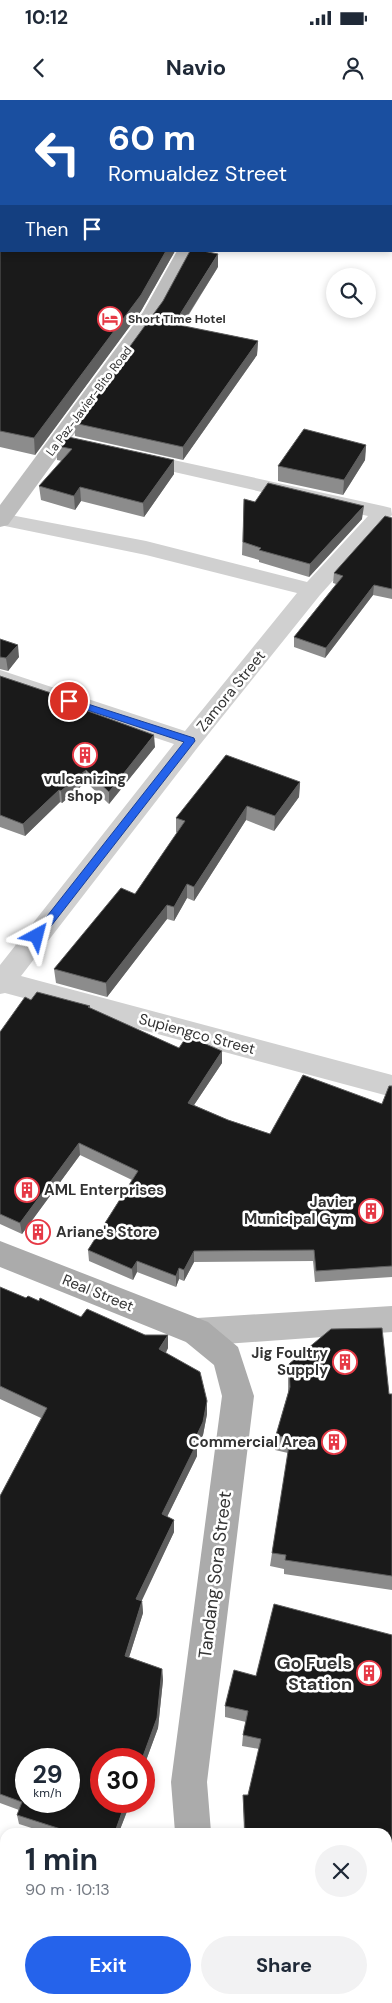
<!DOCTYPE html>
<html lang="en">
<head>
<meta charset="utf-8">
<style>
  :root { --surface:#fff; --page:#f2f2f3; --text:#1f2937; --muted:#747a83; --accent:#2563eb }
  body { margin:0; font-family:"DM Sans",sans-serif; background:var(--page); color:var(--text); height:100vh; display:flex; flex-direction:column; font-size:19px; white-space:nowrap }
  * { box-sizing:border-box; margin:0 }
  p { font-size:16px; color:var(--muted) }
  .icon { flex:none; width:28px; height:28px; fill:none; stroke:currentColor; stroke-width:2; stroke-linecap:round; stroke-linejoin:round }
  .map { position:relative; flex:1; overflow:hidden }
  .panel { position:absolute; left:0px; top:1728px; width:392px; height:176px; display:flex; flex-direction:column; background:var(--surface); border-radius:15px 15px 0 0; box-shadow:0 2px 8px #0003 }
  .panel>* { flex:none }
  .top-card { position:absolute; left:0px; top:0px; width:392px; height:152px; box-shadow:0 2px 8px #0003; background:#1a4fa0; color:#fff; overflow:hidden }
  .tools { position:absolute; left:326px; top:168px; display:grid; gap:10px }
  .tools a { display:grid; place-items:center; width:50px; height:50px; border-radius:50%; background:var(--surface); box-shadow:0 2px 8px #0003; font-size:25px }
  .speed { position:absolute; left:15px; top:1648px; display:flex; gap:10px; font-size:25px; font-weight:700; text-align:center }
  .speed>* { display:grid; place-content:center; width:65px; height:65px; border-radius:50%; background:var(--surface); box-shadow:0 2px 8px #0003; line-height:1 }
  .speed small { font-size:12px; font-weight:400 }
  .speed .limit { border:8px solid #d22; background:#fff; color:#111 }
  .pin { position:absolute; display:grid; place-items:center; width:42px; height:42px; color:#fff; margin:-21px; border:2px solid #fff; border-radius:50%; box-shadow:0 1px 5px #0007 }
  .me { position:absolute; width:55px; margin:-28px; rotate:38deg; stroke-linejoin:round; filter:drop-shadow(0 0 4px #0008) }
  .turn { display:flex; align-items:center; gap:18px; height:105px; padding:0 25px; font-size:22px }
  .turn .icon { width:65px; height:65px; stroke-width:2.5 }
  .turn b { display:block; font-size:35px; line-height:42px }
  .then { display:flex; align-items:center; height:48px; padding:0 25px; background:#0003; gap:10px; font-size:19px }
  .round { display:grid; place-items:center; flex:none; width:52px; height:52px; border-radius:26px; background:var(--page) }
  .headline { display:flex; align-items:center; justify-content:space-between; height:85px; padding:0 25px }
  h1 { font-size:30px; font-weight:700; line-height:38px }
  .button { display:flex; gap:10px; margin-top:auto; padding:10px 25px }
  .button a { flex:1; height:58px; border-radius:30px; background:var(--accent); color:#fff; font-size:20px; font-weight:700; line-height:58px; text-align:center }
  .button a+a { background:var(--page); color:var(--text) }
  .status { display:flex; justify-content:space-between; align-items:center; height:35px; padding:0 25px; background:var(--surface); direction:ltr }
  .status svg { height:14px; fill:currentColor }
  header { display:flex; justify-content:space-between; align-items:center; height:65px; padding:0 25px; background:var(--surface); font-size:22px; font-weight:700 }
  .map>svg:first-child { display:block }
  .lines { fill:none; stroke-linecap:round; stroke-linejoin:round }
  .street { fill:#d0d0d0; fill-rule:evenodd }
  .secondary { fill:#bdbdbd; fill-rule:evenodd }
  .primary { fill:#ababab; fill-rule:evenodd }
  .wall { fill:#8c8c8c }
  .shaded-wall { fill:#5f5f5f }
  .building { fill:#1a1a1a; stroke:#5f5f5f; fill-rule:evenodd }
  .route { fill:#2563eb; stroke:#184099 }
  .labels { text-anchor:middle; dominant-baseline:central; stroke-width:5; stroke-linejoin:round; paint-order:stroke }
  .far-poi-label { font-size:12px; font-weight:bold; fill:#333; stroke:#fff; text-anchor:start }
  .far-street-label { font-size:12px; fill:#333; stroke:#fff }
  .street-label { font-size:15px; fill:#333; stroke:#fff }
  .poi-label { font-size:15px; font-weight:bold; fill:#333; stroke:#fff; text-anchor:end }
  .near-street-label { font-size:18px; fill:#333; stroke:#fff }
  .near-poi-label { font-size:18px; font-weight:bold; fill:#333; stroke:#fff; text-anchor:end }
</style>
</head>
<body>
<div class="status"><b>10:12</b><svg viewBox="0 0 49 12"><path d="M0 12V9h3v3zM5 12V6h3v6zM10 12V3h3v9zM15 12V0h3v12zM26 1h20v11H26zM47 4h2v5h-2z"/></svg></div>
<header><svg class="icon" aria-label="back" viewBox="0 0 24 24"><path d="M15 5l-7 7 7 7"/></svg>Navio<svg class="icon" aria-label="person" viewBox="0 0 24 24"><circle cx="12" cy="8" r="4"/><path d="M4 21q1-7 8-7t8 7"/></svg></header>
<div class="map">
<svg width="392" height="1903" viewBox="0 0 392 1903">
  <rect width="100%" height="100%" fill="#fff"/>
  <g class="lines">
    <g class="street">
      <polygon points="137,352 383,406 391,408 392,415 320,495 198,647 21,876 392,975 392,997 5,893 0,894 0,865 174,644 0,586 0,570 185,631 297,493 146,455 0,425 0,413 146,441 307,482 368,416 130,362 127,358 130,354"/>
      <polygon points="0,1807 5,1808 5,1846 0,1845"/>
    </g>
    <g class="secondary">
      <rect x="242" y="0" width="16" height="1"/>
      <polygon points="177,151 195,151 162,213 8,425 0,427 0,405 143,212"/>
      <polygon points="392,1206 392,1232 197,1246 186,1242 182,1232 186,1222 197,1218"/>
    </g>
    <g class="primary">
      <polygon points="0,1141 208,1222 238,1247 254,1296 207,1682 211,1732 175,1732 171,1682 222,1296 214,1265 186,1242 0,1167"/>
      <polygon points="199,1899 237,1899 238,1903 200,1903"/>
    </g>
  </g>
  <g class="wall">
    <polygon points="0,82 1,82 1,151 175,151 141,211 35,355 0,347"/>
    <polygon points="218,167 182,226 258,241 257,255 183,360 75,336 74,323"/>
    <polygon points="366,345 365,360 343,395 278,381 278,366"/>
    <polygon points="57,346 174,360 174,374 144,417 81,401 75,410 41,400 39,386 62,361 57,360"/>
    <polygon points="244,399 255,402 362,419 309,477 259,462 259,460 242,455"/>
    <polygon points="392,418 392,499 373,495 325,558 294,547 294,537 336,484 333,483 334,473"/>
    <polygon points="0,539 19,557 8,571 0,569"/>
    <polygon points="0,576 78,608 155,647 109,704 86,682 62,703 60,702 25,736 0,727"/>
    <polygon points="300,682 299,697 274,731 246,720 194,801 187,798 174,821 167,819 107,897 56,883 54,869 135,794 177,733 176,732 176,718"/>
    <polygon points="31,900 90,906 90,908 179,948 222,951 222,963 194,1005 228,1020 270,1034 382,1004 392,986 392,1177 315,1182 313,1161 194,1162 184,1181 179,1179 176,1187 137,1172 133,1180 89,1161 88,1150 132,1080 80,1055 22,1134 0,1124 0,932"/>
    <polygon points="0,1187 26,1198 39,1201 81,1217 168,1248 166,1253 207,1314 203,1335 197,1347 197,1356 167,1417 174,1420 174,1432 141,1501 142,1501 143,1513 129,1557 162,1569 163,1580 158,1628 144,1666 144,1659 131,1701 119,1732 44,1732 19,1724 17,1715 19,1710 0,1703 0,1396 41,1318 0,1299"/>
    <polygon points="289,1264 392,1295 392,1490 284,1474 284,1469 270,1466 272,1453 288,1353 275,1350 276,1335 288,1293 288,1279"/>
    <polygon points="392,1535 392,1853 388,1854 388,1732 244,1732 243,1705 243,1695 248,1695 259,1649 242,1646 243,1635 246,1622 225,1617 225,1606 256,1576"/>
  </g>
  <g class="shaded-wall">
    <polygon points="178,0 197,0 195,1 177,1"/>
    <polygon points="0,31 1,31 1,44 0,45"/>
    <polygon points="166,151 175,151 141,211 35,355 34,338"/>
    <polygon points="218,154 218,167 174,237 174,224"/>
    <polygon points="258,241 257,255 183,360 183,347"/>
    <polygon points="366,345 365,360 343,395 344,380"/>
    <polygon points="174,360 174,374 144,417 143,403"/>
    <polygon points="80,387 81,401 75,410 74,396"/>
    <polygon points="364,406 362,419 309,477 310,464"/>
    <polygon points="374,485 373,495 325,558 326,548"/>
    <polygon points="18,545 19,557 8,571 6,558"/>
    <polygon points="78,602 79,614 74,606"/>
    <polygon points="154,635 155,647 109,704 109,692"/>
    <polygon points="86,670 86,682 62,703 61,691"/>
    <polygon points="300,682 299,697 274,731 275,716"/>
    <polygon points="59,690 60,702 25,736 23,724"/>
    <polygon points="247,706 246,720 194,801 194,787"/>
    <polygon points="187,784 187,798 174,821 174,807"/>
    <polygon points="167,805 167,819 107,897 106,883"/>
    <polygon points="222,951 222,963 188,1014 188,1003"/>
    <polygon points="79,1043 80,1055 22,1134 20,1123"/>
    <polygon points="194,1151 194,1162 184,1181 184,1170"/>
    <polygon points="137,1161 137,1172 133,1180 132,1169"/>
    <polygon points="179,1168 179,1179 176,1187 176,1176"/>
    <polygon points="168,1235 168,1248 160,1263 159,1249"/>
    <polygon points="207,1301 207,1314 203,1335 197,1347 197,1356 162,1427 162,1414 194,1341"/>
    <polygon points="174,1420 174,1432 137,1511 136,1499"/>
    <polygon points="142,1501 143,1513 126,1567 125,1556"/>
    <polygon points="162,1569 163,1580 158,1628 144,1666 144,1659 142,1659"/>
    <polygon points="126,1701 131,1701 119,1732 115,1732"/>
    <polygon points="73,1899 78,1899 78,1901 77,1903 70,1903"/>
  </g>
  <g class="building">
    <polygon points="79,0 178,0 177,1 182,1 79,1"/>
    <polygon points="0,1 5,1 1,1 1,31 0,31"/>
    <rect x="0" y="82" width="1" height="39"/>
    <polygon points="1,124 1,151 166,151 141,195 34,338 0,331 0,125"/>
    <polygon points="190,151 203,151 218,154 174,224 258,241 183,347 74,323 163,201"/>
    <polygon points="304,329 366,345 344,380 278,366"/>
    <polygon points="64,336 174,360 143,403 80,387 74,396 39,386 72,349 57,346"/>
    <polygon points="268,383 364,406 310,464 259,450 261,448 243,442 244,399 255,402"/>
    <polygon points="385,416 392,418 392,489 374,485 326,548 294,537 343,476 334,473"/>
    <polygon points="0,539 18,545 6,558 0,557"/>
    <polygon points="0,576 78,602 74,606 154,635 109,692 86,670 61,691 59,690 23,724 0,715"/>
    <polygon points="226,655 300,682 275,716 247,706 194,787 187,784 174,807 167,805 106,883 54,869 121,788 135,794 185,721 176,718"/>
    <polygon points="37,892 90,906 88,907 179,948 187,936 222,951 188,1003 228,1020 270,1034 303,975 382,1004 389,986 392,986 392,1166 316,1171 314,1150 194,1151 184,1170 179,1168 176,1176 137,1161 132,1169 88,1150 138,1071 79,1043 20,1123 0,1114 0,932 25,897 31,900"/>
    <path d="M0,1187l26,11 2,-2 11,5 1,-3 41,19 6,-8 58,26h23l-9,14 41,23 7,29 -4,21 -9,19 3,2 -35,71 12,6 -38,79 6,2 -17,55 37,13 -5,49 -15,41h-41v42h25l-11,31h-45l-53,-17 5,-13 -22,-8v-298l47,-88 -47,-22zM26,1659h43v42h-43z"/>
    <polygon points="382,1228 389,1294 392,1294 392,1476 285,1460 286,1455 272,1453 290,1339 276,1335 290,1287 289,1264 331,1229"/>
    <polygon points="274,1504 392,1535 392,1845 388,1846 388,1732 245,1732 243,1695 248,1695 261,1639 243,1635 248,1611 225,1606 234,1570 256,1576"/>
    <polygon points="3,1839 5,1841 5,1899 73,1899 70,1903 0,1903 0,1843"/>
  </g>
  <polygon class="route" points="69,598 194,638 195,641 41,839 33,839 33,834 184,642 66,603 64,601"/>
  <defs>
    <symbol id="hotel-ring" viewBox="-11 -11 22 22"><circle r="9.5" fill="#fff" stroke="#e63946" stroke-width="1.5"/><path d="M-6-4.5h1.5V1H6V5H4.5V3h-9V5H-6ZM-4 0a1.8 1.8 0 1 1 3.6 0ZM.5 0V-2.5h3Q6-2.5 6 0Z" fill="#e63946"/></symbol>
    <symbol id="building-ring" viewBox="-11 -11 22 22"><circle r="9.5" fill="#fff" stroke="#e63946" stroke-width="1.5"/><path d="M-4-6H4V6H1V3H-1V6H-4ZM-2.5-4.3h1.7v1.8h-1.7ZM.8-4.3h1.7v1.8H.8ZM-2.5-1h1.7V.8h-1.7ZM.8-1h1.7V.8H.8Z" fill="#e63946"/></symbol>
  </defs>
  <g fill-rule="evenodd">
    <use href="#hotel-ring" x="96" y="205" width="28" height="28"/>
    <use href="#building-ring" x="71" y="641" width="28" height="28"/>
    <use href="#building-ring" x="13" y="1076" width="28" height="28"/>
    <use href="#building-ring" x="357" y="1097" width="28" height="28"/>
    <use href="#building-ring" x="24" y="1118" width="28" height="28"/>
    <use href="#building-ring" x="331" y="1248" width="28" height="28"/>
    <use href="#building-ring" x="320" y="1328" width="28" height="28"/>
    <use href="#building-ring" x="355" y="1559" width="28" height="28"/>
  </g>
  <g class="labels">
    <g class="far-poi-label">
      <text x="128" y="219">Short Time Hotel</text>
    </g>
    <g class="far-street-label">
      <text transform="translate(89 301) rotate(-53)">La Paz-Javier-Bito Road</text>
    </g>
    <g class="street-label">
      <text transform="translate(231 591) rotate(-51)">Zamora Street</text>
      <text transform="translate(197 934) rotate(15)">Supiengco Street</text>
      <text transform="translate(98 1193) rotate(22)">Real Street</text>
    </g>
    <g class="poi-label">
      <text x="85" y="679" text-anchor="middle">vulcanizing<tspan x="85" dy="17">shop</tspan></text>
      <text x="44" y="1090" text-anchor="start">AML Enterprises</text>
      <text x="354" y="1102">Javier<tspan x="354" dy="17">Municipal Gym</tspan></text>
      <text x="56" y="1132" text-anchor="start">Ariane's Store</text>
      <text x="328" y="1253">Jig Foultry<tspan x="328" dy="17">Supply</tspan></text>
      <text x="316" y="1342">Commercial Area</text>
    </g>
    <g class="near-street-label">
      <text transform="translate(215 1475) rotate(-83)">Tandang Sora Street</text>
    </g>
    <g class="near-poi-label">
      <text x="352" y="1563">Go Fuels<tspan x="352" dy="21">Station</tspan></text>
    </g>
  </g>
</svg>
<div class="tools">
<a><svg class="icon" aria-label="search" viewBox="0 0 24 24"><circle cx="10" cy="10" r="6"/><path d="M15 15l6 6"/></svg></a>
</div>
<div class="speed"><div>29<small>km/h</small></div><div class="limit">30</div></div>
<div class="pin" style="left:69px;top:601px;background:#d93025"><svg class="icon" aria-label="arrive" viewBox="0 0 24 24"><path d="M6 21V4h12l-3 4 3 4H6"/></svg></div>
<svg class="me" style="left:37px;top:836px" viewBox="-20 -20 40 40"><path d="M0-17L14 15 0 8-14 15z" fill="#2563eb" stroke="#fff" stroke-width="4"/></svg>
<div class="top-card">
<div class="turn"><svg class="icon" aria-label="left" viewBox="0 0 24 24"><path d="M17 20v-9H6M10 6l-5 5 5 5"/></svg><div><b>60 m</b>Romualdez Street</div></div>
<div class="then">Then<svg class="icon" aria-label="arrive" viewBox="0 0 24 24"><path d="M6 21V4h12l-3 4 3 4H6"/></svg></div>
</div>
<section class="panel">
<div class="headline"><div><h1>1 min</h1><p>90 m · 10:13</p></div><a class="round"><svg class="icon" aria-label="close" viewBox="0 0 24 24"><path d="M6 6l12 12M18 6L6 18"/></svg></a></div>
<div class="button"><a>Exit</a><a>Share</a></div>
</section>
</div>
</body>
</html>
